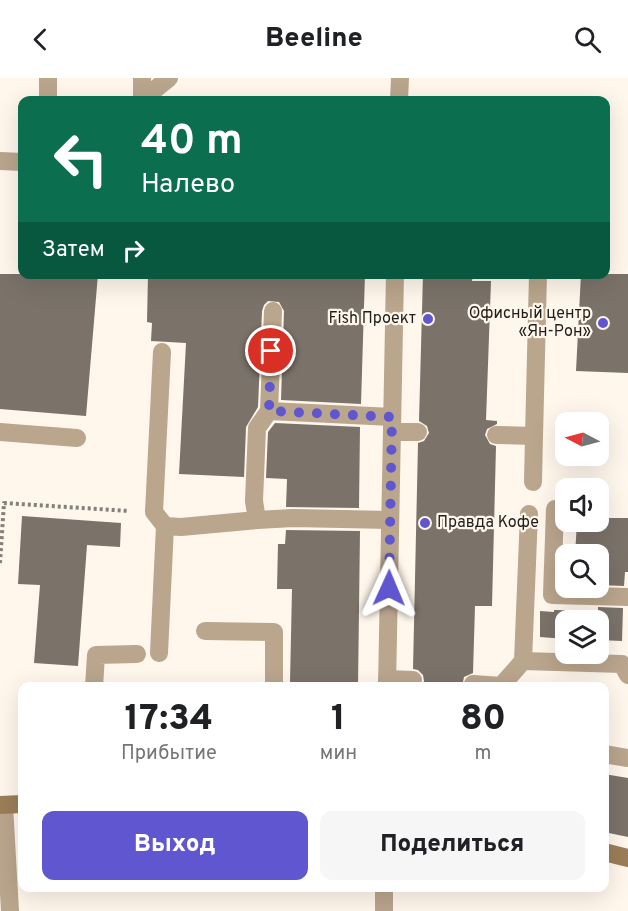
<!DOCTYPE html>
<html lang="ru">
<head>
<meta charset="utf-8">
<style>
  :root { --surface:#fff; --page:#f6f6f6; --text:#202124; --muted:#757577; --accent:#6056cf }
  body { margin:0; font-family:Overpass,sans-serif; background:var(--page); color:var(--text); height:100vh; display:flex; flex-direction:column; font-size:22px; white-space:nowrap }
  * { box-sizing:border-box; margin:0 }
  p { font-size:20px; color:var(--muted) }
  .icon { flex:none; width:33px; height:33px; fill:none; stroke:currentColor; stroke-width:2; stroke-linecap:round; stroke-linejoin:round }
  .map { position:relative; flex:1; overflow:hidden }
  .side { position:absolute; left:18px; top:604px; width:591px; height:210px; display:flex; flex-direction:column; background:var(--surface); border-radius:12px; box-shadow:0 6px 24px #0002 }
  .side>* { flex:none }
  .guide { position:absolute; left:18px; top:18px; width:592px; height:183px; border-radius:12px; box-shadow:0 6px 24px #0002; background:#0b6e4f; color:#fff; overflow:hidden }
  .needle { width:39px; rotate:276deg }
  .controls { position:absolute; left:555px; top:334px; display:grid; gap:12px }
  .controls a { display:grid; place-items:center; width:54px; height:54px; border-radius:12px; background:var(--surface); box-shadow:0 6px 24px #0002; font-size:30px }
  .pin { position:absolute; display:grid; place-items:center; width:51px; height:51px; color:#fff; margin:-26px; border:3px solid #fff; border-radius:50%; box-shadow:0 2px 6px #0007 }
  .me { position:absolute; width:66px; margin:-33px; rotate:1deg; stroke-linejoin:round; filter:drop-shadow(0 0 4px #0008) }
  .turn { display:flex; align-items:center; gap:21px; height:126px; padding:0 24px; font-size:27px }
  .turn .icon { width:78px; height:78px; stroke-width:2.5 }
  .turn b { display:block; font-size:42px; line-height:51px }
  .then { display:flex; align-items:center; height:57px; padding:0 24px; background:#0003; gap:12px; font-size:22px }
  .eta { display:flex; justify-content:space-evenly; align-items:center; height:102px; text-align:center }
  .eta b { font-size:36px; font-weight:800; line-height:42px }
  .button { display:flex; gap:12px; margin-top:auto; padding:12px 24px }
  .button a { flex:1; height:69px; border-radius:12px; background:var(--accent); color:#fff; font-size:24px; font-weight:800; line-height:69px; text-align:center }
  .button a+a { background:var(--page); color:var(--text) }
  header { display:flex; justify-content:space-between; align-items:center; height:78px; padding:0 24px; background:var(--surface); font-size:27px; font-weight:800 }
  .map>svg:first-child { display:block }
  .building { fill:#7b736a }
  .lines { fill:none; stroke-linecap:round; stroke-linejoin:round }
  .path { stroke:#86807a; stroke-width:4; stroke-dasharray:3 3; stroke-linecap:butt }
  .lane { stroke:#baa58d; stroke-width:18 }
  .street { stroke:#baa58d; stroke-width:18 }
  .secondary { stroke:#9b7e59; stroke-width:18 }
  .route { stroke:#6056cf; stroke-width:10; stroke-dasharray:0 18 }
  .poi-dot { fill:#6056cf; stroke:#fff6ec; stroke-width:2 }
  .labels { text-anchor:middle; dominant-baseline:central; stroke-width:4.5; stroke-linejoin:round; paint-order:stroke }
  .poi-label { font-size:16px; fill:#211e1b; stroke:#fff6ec; text-anchor:end }
</style>
</head>
<body>
<header><svg class="icon" aria-label="back" viewBox="0 0 24 24"><path d="M15 5l-7 7 7 7"/></svg>Beeline<svg class="icon" aria-label="search" viewBox="0 0 24 24"><circle cx="10" cy="10" r="6"/><path d="M15 15l6 6"/></svg></header>
<div class="map">
<svg width="628" height="833" viewBox="0 0 628 833">
  <rect width="100%" height="100%" fill="#fff6ec"/>
  <g class="building">
    <polygon points="0,196 98,196 86,338 0,331"/>
    <polygon points="148,196 365,196 361,326 281,322 284,233 279,224 268,223 264,227 262,233 258,329 246,349 244,399 179,396 186,265 151,263 152,245 147,244"/>
    <polygon points="423,196 473,196 472,203 491,203 486,342 497,343 497,346 487,351 485,357 490,366 496,368 492,528 475,528 473,595 464,599 462,609 422,609 424,603 423,597 418,592 413,591 418,365 424,363 429,355 427,348 419,343"/>
    <polygon points="581,196 628,196 628,295 576,293"/>
    <polygon points="275,345 360,349 359,430 286,429 287,401 266,400 268,354"/>
    <polygon points="22,438 121,445 120,469 87,467 78,588 34,585 40,507 18,506"/>
    <polygon points="598,440 628,440 628,494 625,494 624,508 598,507 598,477 575,477 577,444 598,444"/>
    <polygon points="286,452 360,453 358,609 319,609 319,604 290,604 292,511 277,511 278,466 285,466"/>
    <polygon points="598,529 623,530 622,563 598,562 598,543 566,543 566,561 540,559 540,533 554,534 554,532 598,533"/>
    <polygon points="604,696 628,700 628,759 604,754"/>
  </g>
  <g class="lines">
    <polyline class="path" points="0,485 4,425 129,433"/>
    <g class="lane">
      <polyline points="48,0 48,22"/>
      <polyline points="142,0 142,21"/>
      <polyline points="142,22 169,0"/>
      <polyline points="0,83 22,84"/>
      <polyline points="162,274 154,434 165,448"/>
      <polyline points="269,333 392,339"/>
      <polyline points="0,354 77,360"/>
      <polyline points="392,354 418,354"/>
      <polyline points="496,357 534,358 538,196"/>
      <polyline points="533,404 534,358"/>
      <polyline points="555,431 552,517 628,519"/>
      <polyline points="257,442 293,440 390,442"/>
      <polyline points="205,553 274,554 274,609"/>
      <polyline points="159,575 165,448 181,449 257,442 254,423 257,350 269,333 273,233"/>
      <polyline points="523,583 622,586 628,597"/>
      <polyline points="387,601 413,602"/>
      <polyline points="473,606 501,608 523,583 529,436"/>
      <polyline points="94,609 96,577 137,576"/>
      <polyline points="604,676 628,680"/>
      <polyline points="4,727 10,833"/>
    </g>
    <g class="street">
      <polyline points="399,22 400,0"/>
      <polyline points="387,609 395,196"/>
      <polyline points="384,833 384,810"/>
    </g>
    <g class="secondary">
      <polyline points="0,727 22,726"/>
      <polyline points="604,774 628,780"/>
    </g>
  </g>
  <g class="lines">
    <polyline class="route" points="271,273 269,333 392,339 389,510"/>
  </g>
  <g class="poi-dot">
    <circle cx="428" cy="241" r="6"/>
    <circle cx="603" cy="245" r="6"/>
    <circle cx="425" cy="445" r="6"/>
  </g>
  <g class="labels">
    <g class="poi-label">
      <text x="591" y="236">Офисный центр<tspan x="591" dy="18">«Ян-Рон»</tspan></text>
      <text x="416" y="241">Fish Проект</text>
      <text x="437" y="445" text-anchor="start">Правда Кофе</text>
    </g>
  </g>
</svg>
<div class="controls">
<a><svg class="needle" viewBox="-14 -14 28 28"><path d="M0-13l5 13h-10z" fill="#e53935"/><path d="M0 13l5-13h-10z" fill="#757577"/></svg></a>
<a><svg class="icon" aria-label="sound" viewBox="0 0 24 24"><path d="M4 9h4l5-4v14l-5-4H4zM17 9q2 3 0 6"/></svg></a>
<a><svg class="icon" aria-label="search" viewBox="0 0 24 24"><circle cx="10" cy="10" r="6"/><path d="M15 15l6 6"/></svg></a>
<a><svg class="icon" aria-label="layers" viewBox="0 0 24 24"><path d="M12 4l9 5-9 5-9-5zM3 14l9 5 9-5"/></svg></a>
</div>
<div class="pin" style="left:271px;top:273px;background:#d93025"><svg class="icon" aria-label="arrive" viewBox="0 0 24 24"><path d="M6 21V4h12l-3 4 3 4H6"/></svg></div>
<svg class="me" style="left:389px;top:510px" viewBox="-20 -20 40 40"><path d="M0-17L14 15 0 8-14 15z" fill="#6056cf" stroke="#fff" stroke-width="4"/></svg>
<div class="guide">
<div class="turn"><svg class="icon" aria-label="left" viewBox="0 0 24 24"><path d="M17 20v-9H6M10 6l-5 5 5 5"/></svg><div><b>40 m</b>Налево</div></div>
<div class="then">Затем<svg class="icon" aria-label="right" viewBox="0 0 24 24"><path d="M7 20v-9h11M14 6l5 5-5 5"/></svg></div>
</div>
<section class="side">
<div class="eta">
<div><b>17:34</b><p>Прибытие</p></div>
<div><b>1</b><p>мин</p></div>
<div><b>80</b><p>m</p></div>
</div>
<div class="button"><a>Выход</a><a>Поделиться</a></div>
</section>
</div>
</body>
</html>
